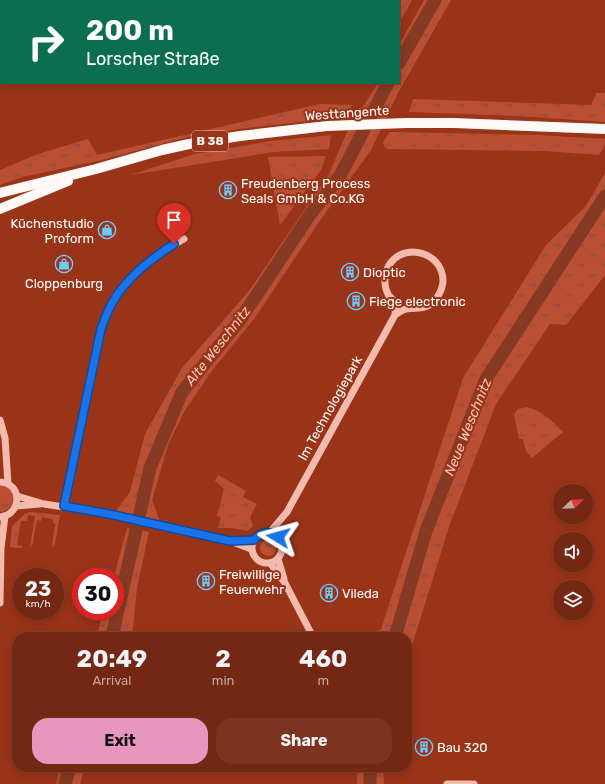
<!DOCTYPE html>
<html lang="en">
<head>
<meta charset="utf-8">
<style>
  :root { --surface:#742712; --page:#7c3320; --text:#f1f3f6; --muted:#c2a59f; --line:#864432; --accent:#e797bd }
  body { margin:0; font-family:Rubik,sans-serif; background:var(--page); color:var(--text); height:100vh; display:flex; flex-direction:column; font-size:15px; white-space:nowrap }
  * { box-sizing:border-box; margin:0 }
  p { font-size:13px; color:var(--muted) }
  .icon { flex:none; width:22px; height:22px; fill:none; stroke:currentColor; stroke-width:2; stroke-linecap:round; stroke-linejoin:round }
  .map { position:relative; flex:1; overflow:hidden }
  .drawer { position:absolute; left:12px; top:632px; width:400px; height:140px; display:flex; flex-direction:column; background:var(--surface); border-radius:16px; box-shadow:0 2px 10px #0003,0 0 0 1px var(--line) }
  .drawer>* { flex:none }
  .banner { position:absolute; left:0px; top:0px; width:400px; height:84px; box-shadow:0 2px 10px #0003,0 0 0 1px var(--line); background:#0b6e4f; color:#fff; overflow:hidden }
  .needle { width:26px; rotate:67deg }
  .buttons { position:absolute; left:553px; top:484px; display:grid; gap:8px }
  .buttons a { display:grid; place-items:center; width:40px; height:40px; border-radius:50%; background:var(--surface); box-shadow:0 2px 10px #0003,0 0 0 1px var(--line); font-size:20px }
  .speed { position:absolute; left:12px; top:568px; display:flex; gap:8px; font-size:20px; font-weight:700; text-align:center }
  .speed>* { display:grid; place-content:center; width:52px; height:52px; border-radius:50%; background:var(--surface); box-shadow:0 2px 10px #0003,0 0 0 1px var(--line); line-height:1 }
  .speed small { font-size:10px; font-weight:400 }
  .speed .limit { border:6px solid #d22; background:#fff; color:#111 }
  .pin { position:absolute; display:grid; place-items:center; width:34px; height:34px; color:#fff; margin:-41px -17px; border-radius:50% 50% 50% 0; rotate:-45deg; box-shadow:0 0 4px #0007 }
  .pin .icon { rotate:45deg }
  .me { position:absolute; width:44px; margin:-22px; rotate:278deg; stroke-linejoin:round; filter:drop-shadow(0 0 3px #0008) }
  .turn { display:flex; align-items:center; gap:14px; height:84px; padding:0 20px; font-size:18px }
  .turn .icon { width:52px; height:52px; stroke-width:2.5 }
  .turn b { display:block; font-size:28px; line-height:34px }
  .eta { display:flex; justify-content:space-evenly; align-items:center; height:68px; text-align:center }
  .eta b { font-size:24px; font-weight:700; line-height:28px }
  .button { display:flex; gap:8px; margin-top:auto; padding:8px 20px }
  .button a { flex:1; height:46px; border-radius:16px; background:var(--accent); color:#111; font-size:16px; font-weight:700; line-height:46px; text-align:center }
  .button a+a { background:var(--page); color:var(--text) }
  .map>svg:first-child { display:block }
  .grass { fill:url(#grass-tufts) }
  .garden { fill:url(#garden-furrows) }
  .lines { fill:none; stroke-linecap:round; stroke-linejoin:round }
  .river { stroke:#863a24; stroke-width:13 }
  .minor { stroke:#f2bbad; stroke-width:7 }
  .major { stroke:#fffaf8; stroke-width:10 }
  .route-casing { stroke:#114b97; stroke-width:10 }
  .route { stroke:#1a73e8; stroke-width:7 }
  .labels { text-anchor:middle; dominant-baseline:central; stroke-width:4; stroke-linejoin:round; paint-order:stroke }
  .shield { fill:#9a3418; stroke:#e1c2ba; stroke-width:1 }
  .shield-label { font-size:12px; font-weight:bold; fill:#fff }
  .street-label { font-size:13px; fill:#fff; stroke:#9a3418 }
  .poi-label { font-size:13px; fill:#fff; stroke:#9a3418; text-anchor:start }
  .water-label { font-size:14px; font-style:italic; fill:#f8c6ba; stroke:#9a3418 }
</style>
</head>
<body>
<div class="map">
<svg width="605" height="784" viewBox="0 0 605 784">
  <defs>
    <pattern id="grass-tufts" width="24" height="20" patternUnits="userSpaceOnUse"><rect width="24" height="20" fill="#ba4f33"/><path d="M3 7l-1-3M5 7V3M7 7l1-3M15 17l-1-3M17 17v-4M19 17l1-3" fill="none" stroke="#834e40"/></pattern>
    <pattern id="garden-furrows" width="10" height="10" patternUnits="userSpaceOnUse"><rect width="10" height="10" fill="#ba4f33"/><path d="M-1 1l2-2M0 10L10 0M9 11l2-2" fill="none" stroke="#834e40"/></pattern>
  </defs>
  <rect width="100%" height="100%" fill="#9a3418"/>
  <g class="grass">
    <polygon points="424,0 451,0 398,93 371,150 319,222 254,319 214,368 185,410 168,445 152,500 161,524 115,512 130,492 145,434 182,368 249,291 329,174 347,132 378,83 399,83 399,45"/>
    <polygon points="596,93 605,93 605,122 517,116 409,112 413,99 591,105"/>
    <polygon points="320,104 352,105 344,117 239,129 187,137 98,161 22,177 0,185 0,170 38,154 88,139 97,155"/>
    <polygon points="390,132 539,135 605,139 605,145 599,155 544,151 388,149 384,146 383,142"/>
    <polygon points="331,135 329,149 274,152 130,175 195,154 271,141"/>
    <polygon points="326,156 321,170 280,225 268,157"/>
    <polygon points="605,173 605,275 566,325 550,324 496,404 450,524 407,661 407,637 364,637 381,629 463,378 546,245 586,206"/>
    <path d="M527,407c15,4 26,14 36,25l-31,26 -6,-7 -3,-12h-4l-5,-25 4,-5z"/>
    <polygon points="218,475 246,491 243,497 257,504 250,517 253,526 247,531 232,528 218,528 221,517 217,516 224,489 215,481"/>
    <path d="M0,486c17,1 18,22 1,26h-1z"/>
    <path d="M30,512l30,3 -6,33 -2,-3 3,-21 -2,-1v-4l-11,-2 -1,4 -4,-1 -5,27h-2l5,-31 -7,-1 -1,6h-6l-4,24 6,1c-2,4 -9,1 -13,1l2,-21 13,-12z"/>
    <polygon points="127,528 149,532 137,588 132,637 97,637 101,619 106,618 108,611 115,611 114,577"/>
    <circle cx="268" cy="548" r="8"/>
    <polygon points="60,767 85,767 80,784 56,784"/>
    <polygon points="357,767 383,767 384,784 357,784"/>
  </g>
  <polygon class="garden" points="306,0 412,0 399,24 399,1"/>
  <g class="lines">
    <g class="river">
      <polyline points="399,63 435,0"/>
      <polyline points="112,637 150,468 182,392 240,320 309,216 340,176 388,83"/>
      <polyline points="395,637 426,531 486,379 605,196"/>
      <polyline points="370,767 370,784"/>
      <polyline points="65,784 70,767"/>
    </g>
    <g class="minor">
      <polyline points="0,420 5,438 8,484"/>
      <path d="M0,482c22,1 23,32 0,35"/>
      <polyline points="17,496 44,504 109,514 230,541 251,549"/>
      <polyline points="16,506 40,504"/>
      <path d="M64,506l37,-177c3,-8 6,-16 10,-23 15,-30 44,-52 73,-67"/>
      <path d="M270,532l17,-20 108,-197c0,-3 1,-8 0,-12 -1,-3 -4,-5 -6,-7 -4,-7 -5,-16 -3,-24 10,-32 58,-23 57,10 -1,7 -4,14 -9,19 -10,10 -17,6 -28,8 -4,1 -8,4 -11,6"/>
      <circle cx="267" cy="548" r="15"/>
      <polyline points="234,540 254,540"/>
      <polyline points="278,559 284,579"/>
      <polyline points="270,563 285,583 313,637"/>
      <polyline points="0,603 1,548 5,516"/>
      <polyline points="447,784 474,784"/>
    </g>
    <g class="major">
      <polyline points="0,193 96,169 162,150 189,144 240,136 327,126 406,123 454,123 605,129"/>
      <polyline points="0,209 68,181"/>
    </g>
  </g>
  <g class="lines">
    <defs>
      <path id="route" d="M174,244c-26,17 -49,35 -63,61 -4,8 -7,16 -10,24l-37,177 45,8 121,27 24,-1c7,-8 15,-10 24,-3"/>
    </defs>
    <use href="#route" class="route-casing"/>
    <use href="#route" class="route"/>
  </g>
  <defs>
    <symbol id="building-ring" viewBox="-11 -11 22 22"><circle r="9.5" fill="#9a3418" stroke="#6ecaff" stroke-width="1.5"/><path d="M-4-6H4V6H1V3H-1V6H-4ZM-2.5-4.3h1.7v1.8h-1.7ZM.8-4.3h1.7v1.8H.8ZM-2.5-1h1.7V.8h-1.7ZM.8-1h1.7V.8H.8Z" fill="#6ecaff"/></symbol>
    <symbol id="shop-ring" viewBox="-11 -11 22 22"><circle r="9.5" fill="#9a3418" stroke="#6ecaff" stroke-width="1.5"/><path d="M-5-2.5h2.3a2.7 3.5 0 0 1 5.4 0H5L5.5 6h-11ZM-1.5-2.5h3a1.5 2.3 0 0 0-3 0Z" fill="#6ecaff"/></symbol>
  </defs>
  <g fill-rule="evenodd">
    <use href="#building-ring" x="218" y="180" width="20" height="20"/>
    <use href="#shop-ring" x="97" y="220" width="20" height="20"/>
    <use href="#shop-ring" x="54" y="254" width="20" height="20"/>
    <use href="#building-ring" x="340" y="262" width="20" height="20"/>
    <use href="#building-ring" x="346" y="291" width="20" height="20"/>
    <use href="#building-ring" x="196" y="571" width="20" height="20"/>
    <use href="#building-ring" x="319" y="583" width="20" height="20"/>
    <use href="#building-ring" x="414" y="737" width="20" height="20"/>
  </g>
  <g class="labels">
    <rect class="shield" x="192" y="131" width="36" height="20" rx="3"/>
    <g class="shield-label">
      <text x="210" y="141">B 38</text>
    </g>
    <g class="street-label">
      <text transform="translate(347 113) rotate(-4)">Westtangente</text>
      <text transform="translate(330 408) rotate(-61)">Im Technologiepark</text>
    </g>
    <g class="poi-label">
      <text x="241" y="183">Freudenberg Process<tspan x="241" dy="15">Seals GmbH &amp; Co.KG</tspan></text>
      <text x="94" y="223" text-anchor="end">Küchenstudio<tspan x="94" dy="15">Proform</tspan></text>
      <text x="363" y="272">Dioptic</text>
      <text x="64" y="283" text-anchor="middle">Cloppenburg</text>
      <text x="369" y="301">Fiege electronic</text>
      <text x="219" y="574">Freiwillige<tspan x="219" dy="15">Feuerwehr</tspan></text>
      <text x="342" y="593">Vileda</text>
      <text x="437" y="747">Bau 320</text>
    </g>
    <g class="water-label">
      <text transform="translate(218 346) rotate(-52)">Alte Weschnitz</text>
      <text transform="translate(468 427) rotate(-68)">Neue Weschnitz</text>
    </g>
  </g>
</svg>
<div class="buttons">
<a><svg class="needle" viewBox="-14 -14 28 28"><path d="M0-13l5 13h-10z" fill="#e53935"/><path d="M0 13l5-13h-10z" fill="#c2a59f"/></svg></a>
<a><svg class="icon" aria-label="sound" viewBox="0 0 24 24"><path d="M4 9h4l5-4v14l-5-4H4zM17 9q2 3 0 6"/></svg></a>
<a><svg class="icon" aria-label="layers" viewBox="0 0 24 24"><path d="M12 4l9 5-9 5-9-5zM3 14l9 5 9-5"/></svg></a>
</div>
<div class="speed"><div>23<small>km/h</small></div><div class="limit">30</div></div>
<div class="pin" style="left:174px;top:244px;background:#d93025"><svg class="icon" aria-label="arrive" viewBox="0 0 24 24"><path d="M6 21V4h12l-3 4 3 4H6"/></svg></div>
<svg class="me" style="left:278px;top:537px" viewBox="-20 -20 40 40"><path d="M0-17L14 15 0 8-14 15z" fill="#1a73e8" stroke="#fff" stroke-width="4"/></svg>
<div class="banner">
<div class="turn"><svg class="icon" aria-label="right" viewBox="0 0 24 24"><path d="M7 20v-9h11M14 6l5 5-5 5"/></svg><div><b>200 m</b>Lorscher Straße</div></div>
</div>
<section class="drawer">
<div class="eta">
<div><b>20:49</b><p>Arrival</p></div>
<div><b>2</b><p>min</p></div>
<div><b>460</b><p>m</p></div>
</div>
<div class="button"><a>Exit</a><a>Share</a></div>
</section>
</div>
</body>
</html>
